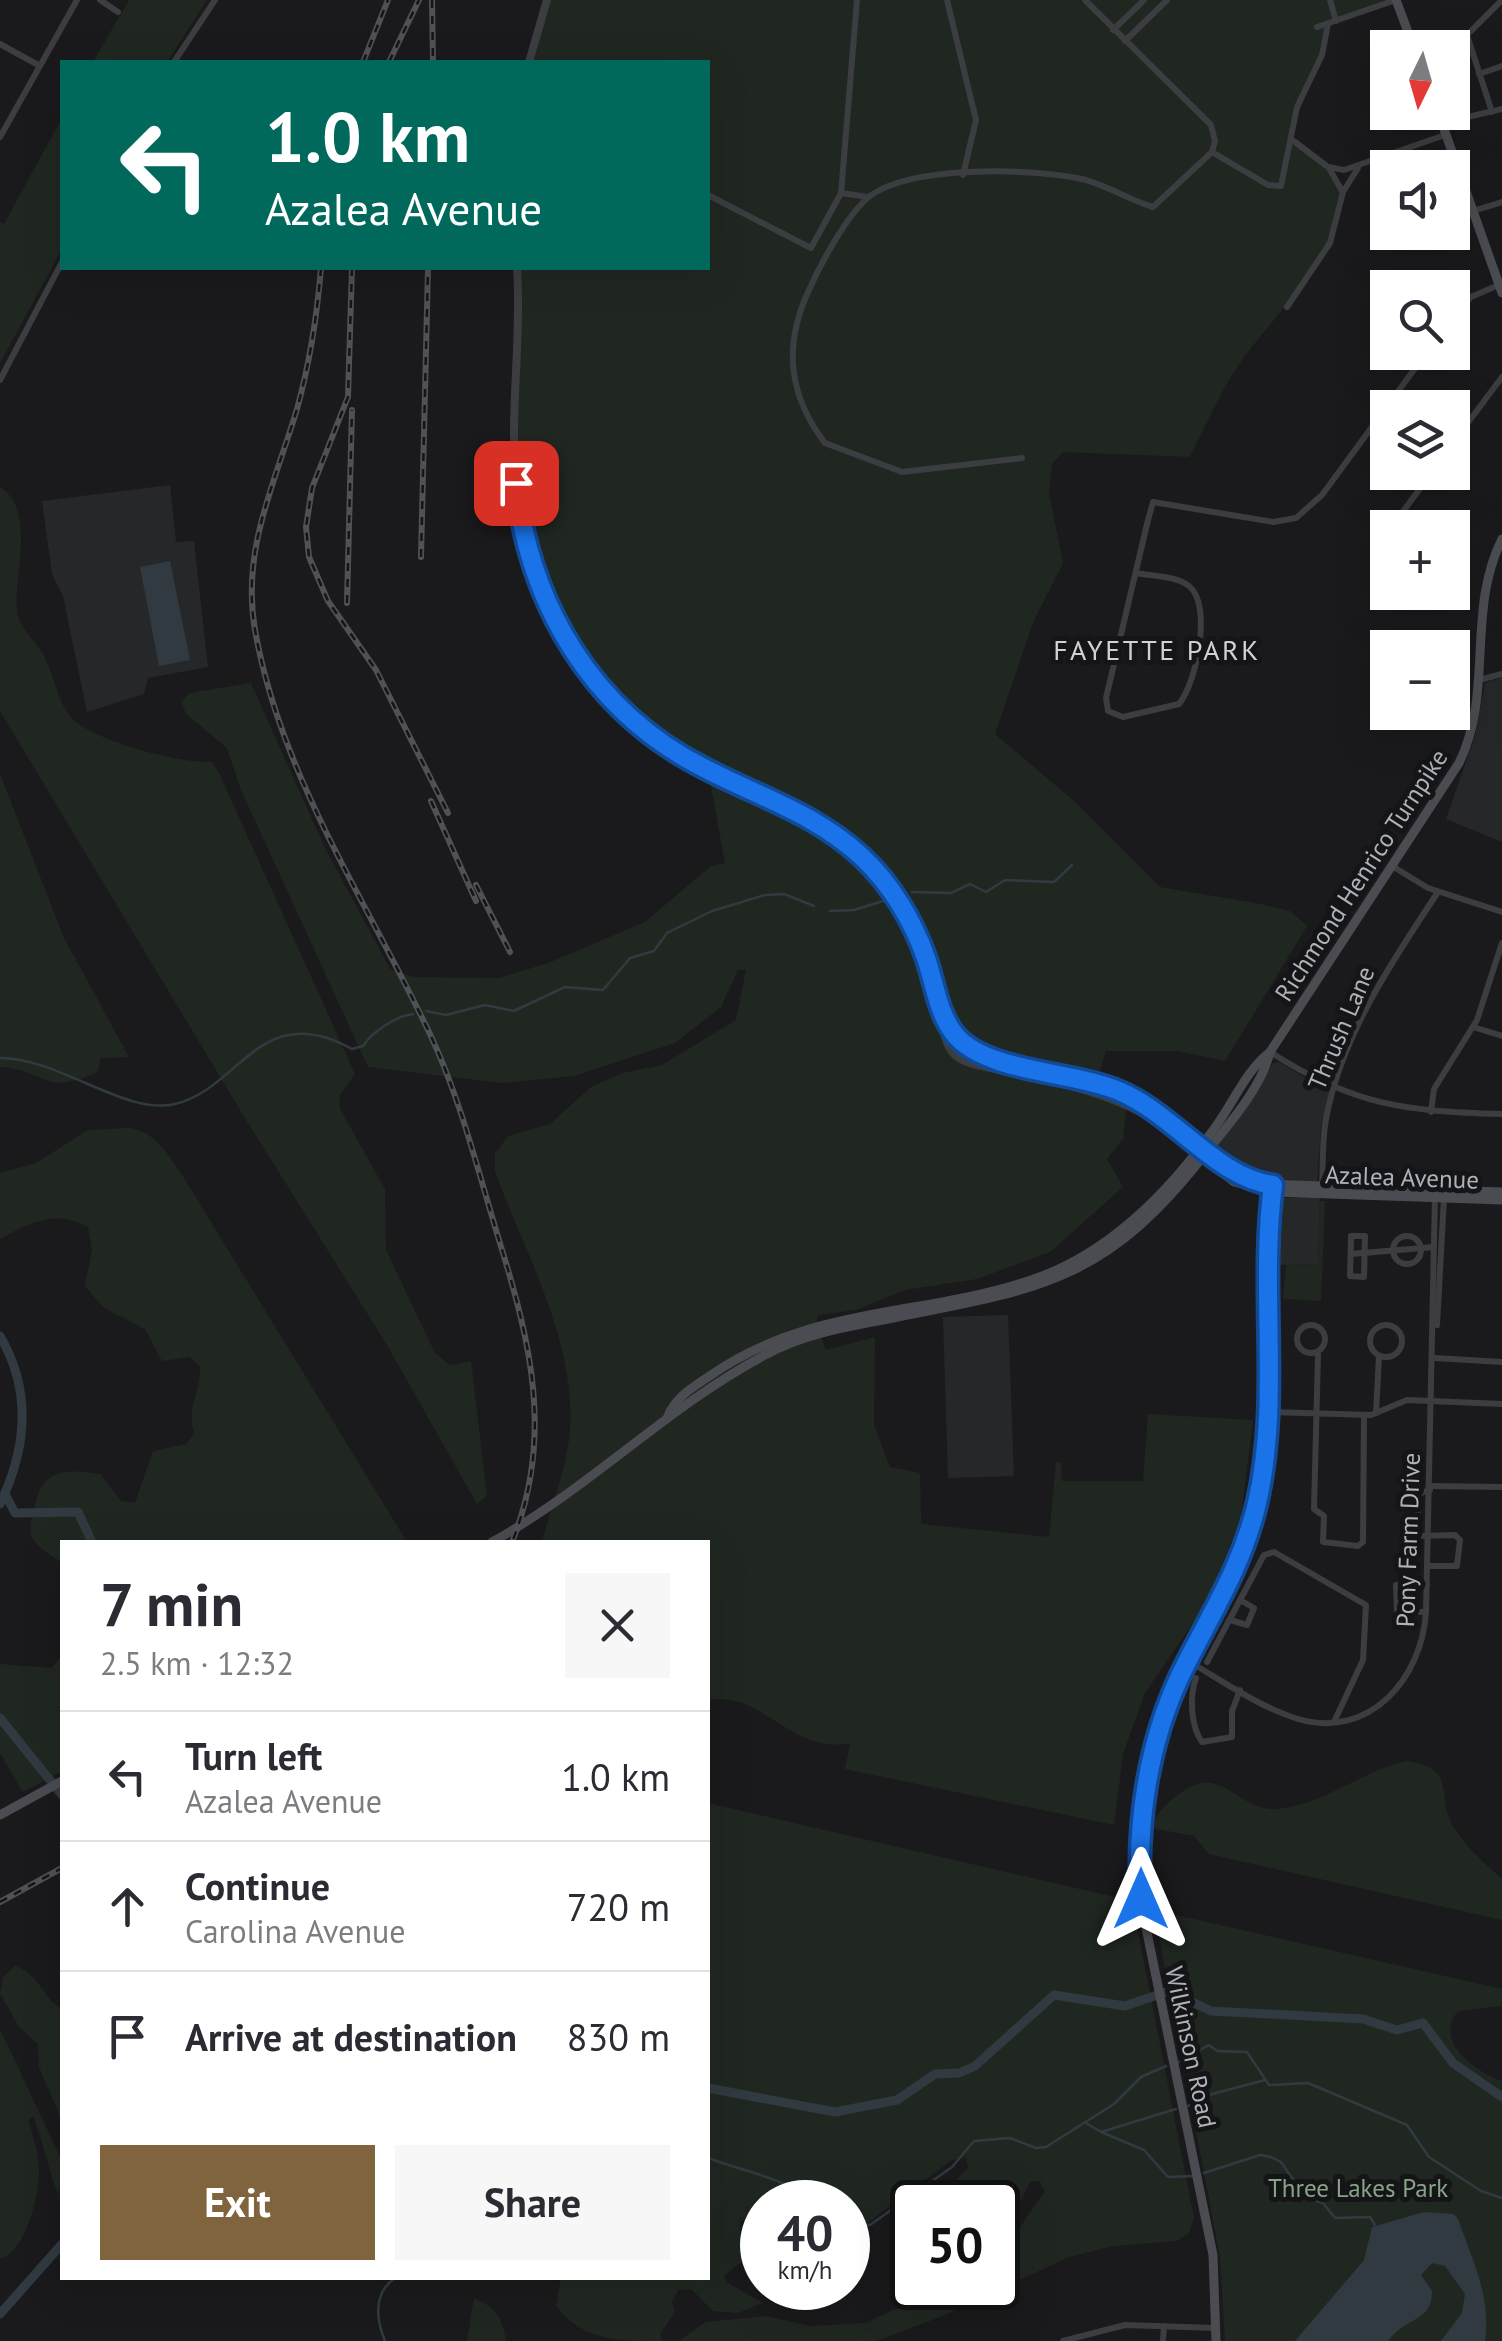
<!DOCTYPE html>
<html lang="en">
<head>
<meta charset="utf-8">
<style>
  :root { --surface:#fff; --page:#f7f7f7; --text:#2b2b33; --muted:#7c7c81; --line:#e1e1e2; --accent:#7f643d }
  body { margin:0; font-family:"PT Sans",sans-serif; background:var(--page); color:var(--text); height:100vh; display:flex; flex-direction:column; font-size:38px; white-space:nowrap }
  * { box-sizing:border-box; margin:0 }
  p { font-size:32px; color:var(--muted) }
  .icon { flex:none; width:55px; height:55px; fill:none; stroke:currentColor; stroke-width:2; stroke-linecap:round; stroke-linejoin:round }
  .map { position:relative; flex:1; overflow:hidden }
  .details { position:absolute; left:60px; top:1540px; width:650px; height:740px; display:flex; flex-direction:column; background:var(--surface); border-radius:0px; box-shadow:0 10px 40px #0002 }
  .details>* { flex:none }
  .top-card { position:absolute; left:60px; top:60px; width:650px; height:210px; border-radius:0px; box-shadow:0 10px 40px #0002; background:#00695c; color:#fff; overflow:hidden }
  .needle { width:65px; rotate:185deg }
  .fabs { position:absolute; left:1370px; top:30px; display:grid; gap:20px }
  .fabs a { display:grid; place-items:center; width:100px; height:100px; border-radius:0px; background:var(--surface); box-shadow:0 10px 40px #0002; font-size:50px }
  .speed { position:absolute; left:740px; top:2180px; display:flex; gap:20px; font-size:50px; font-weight:700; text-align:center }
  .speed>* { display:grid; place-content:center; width:130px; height:130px; border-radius:50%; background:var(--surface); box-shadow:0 10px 40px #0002; line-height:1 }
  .speed small { font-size:25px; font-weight:400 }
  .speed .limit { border:5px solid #111; border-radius:15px; background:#fff; color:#111 }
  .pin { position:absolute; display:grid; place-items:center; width:85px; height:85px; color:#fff; margin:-42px; border-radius:20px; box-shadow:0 5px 15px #0006 }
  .me { position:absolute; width:110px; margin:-55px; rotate:0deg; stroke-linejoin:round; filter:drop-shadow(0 0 8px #0008) }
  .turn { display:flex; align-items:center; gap:35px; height:210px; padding:0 40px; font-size:45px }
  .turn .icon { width:130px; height:130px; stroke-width:2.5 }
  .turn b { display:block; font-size:70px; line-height:85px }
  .round { display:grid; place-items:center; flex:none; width:105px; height:105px; border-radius:0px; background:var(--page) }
  .head { display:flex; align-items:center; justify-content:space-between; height:170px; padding:0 40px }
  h1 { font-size:60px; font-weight:700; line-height:75px }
  .button { display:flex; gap:20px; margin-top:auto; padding:20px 40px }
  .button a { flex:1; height:115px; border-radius:0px; background:var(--accent); color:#fff; font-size:40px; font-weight:700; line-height:115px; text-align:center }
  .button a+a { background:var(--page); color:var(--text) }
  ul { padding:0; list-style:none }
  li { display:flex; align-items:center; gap:30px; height:130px; padding:0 40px; border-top:2px solid var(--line) }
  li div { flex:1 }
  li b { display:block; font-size:38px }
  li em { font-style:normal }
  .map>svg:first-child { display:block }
  .built { fill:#262729 }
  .green { fill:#202721 }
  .water { fill:#313a40 }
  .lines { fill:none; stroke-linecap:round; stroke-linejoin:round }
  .stream { stroke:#313a40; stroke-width:2.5 }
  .river { stroke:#313a40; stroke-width:9 }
  .minor { stroke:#3c3d41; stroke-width:6 }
  .tertiary { stroke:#3c3d41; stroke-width:8 }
  .secondary { stroke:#4a4c51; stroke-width:9 }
  .rail-casing { stroke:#4f5156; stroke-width:6 }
  .rail { stroke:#151517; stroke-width:2.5; stroke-dasharray:8; stroke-linecap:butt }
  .route-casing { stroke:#114b97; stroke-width:25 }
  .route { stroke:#1a73e8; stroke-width:18 }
  .labels { text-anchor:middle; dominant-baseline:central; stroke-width:10; stroke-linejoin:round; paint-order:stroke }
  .street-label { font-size:25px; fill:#aeb3bb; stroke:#151517 }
  .park-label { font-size:25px; fill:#87a487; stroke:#151517 }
  .neighbourhood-label { font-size:28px; letter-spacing:2.5px; fill:#cfd1d7; stroke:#151517 }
</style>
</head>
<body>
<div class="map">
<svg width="1502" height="2341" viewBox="0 0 1502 2341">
  <rect width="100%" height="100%" fill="#1a1a1c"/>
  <g class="built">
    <polygon points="170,485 176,542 194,541 208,667 148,678 144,694 87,712 63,596 52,574 42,501"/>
    <polygon points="1502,677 1502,842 1446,819 1475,736 1485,683"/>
    <polygon points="1279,1062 1330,1092 1321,1127 1317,1183 1267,1181 1240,1172 1218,1154 1218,1143 1273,1063"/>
    <polygon points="1280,1198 1320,1198 1318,1264 1280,1265"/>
    <polygon points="1008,1315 1014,1476 948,1478 943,1317"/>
  </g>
  <g class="green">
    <polygon points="129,0 207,0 167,62 93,62"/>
    <path d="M547,0h849l-68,24c-7,40 -26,75 -37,114 18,14 49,31 51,56 5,57 -79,131 -106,175 -18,27 -31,59 -47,88l-126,-5 -11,12 -3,29 14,70 -29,57 -39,114 79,67 86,86 101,17 29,7 17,15 -82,135 -48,-10h-71l-12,38 33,14 -4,36 -16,20 16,28 -73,65 -73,27 -72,11 -49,20 -38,5 -2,9 10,26 49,-13 -1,88 16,42 30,6 1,51 128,13 7,-75h5l1,19h81l5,-67 105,6 -12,97 -33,84 -63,92 -22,61 -9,71 -269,-56 5,-26c-59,12 -87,-53 -142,-43v-158h-166c9,-35 25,-75 28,-112 6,-88 -45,-178 -75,-258v-18l13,-18 42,-12 41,-37 32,-14 39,-8 74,-45 10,-50h-8l-17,37 -46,36 -101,33 -72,7 -134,-16 -127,-277 -14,-42 -41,-34 -5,-13 9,-8 61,-10 74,165 65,121 23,8 86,1 49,-15 97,-41 66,-56 14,-3 -17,-93 -106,-79 -61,-101 -25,-107 1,-215h191v-206h-179z"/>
    <polygon points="62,118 62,249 0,363 0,222 4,224"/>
    <path d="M0,487c37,23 13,90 17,125 2,16 21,31 28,46 9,17 12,41 24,57 18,25 113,49 143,47l7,11 136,301 -16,22 1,13 45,80 1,61 49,103 15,12 21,-4 16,135 -10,8 -90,-159 -144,-230 -243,-404z"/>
    <path d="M0,774l64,164 65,119 -28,1 -4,14c-55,25 -49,-2 -97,-5z"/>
    <path d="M128,1128c28,3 41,28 56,50l223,364h-345v21c-9,-7 -25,-15 -30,-26 -4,-8 1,-22 3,-31 7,-38 32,-37 65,-32l21,27 14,2 18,-52 33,-7 8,-10c-8,-30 7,-39 6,-68l-11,-9 -27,4 -17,-32 -41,-21 -19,-22 7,-36 -4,-23c-32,-18 -59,-4 -88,12v-66l36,-10 52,-33z"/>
    <polygon points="1320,1201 1325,1201 1321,1301 1283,1299 1286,1265 1318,1264"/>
    <polygon points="62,1656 62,1771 23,1792 0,1753 0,1664 51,1668"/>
    <path d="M1407,1761c50,6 29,35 46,65 13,21 30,36 49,53v41l-293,-66 -15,-18 -42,-8c2,-17 33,-43 51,-45 25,-3 43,27 71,26 46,-1 88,-39 133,-48z"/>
    <path d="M708,1803l424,98 62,317 -5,15 -12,8 -64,5 -44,11 -124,58 -68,26h-198l26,-19 61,-6 44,10 55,-3 37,-17 16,-18h80v-29l47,-68 -6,-10 -9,1 -15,30 -17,18v-28h-53l8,-19 15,-15 -2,-11 -14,3 -102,76 -2,-34h-86v6l-22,14v11l10,13 -2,11 -24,19 4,7 35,20 -25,10 -25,-2 -22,-22 -13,1 -6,12 3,10 -15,22 2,7c-42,0 -80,0 -106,-35l5,-28h147z"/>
    <path d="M1154,1910l348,79v17l-44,5c-26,30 19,62 44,70v260h-277l-5,-84z"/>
    <path d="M15,1966c25,8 27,32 47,43v112l-23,-54 -1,-23 -19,-17 -19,-34 3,-16z"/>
    <path d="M0,2029l62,132 -3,33c-6,-5 -18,-62 -26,-78l-4,4c3,15 9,31 10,47 1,25 -12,84 -39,92z"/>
    <path d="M474,2298c22,9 28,20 32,43h-39z"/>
  </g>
  <g class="water">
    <polygon points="170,561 190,660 159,666 140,567"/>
    <path d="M1424,2212l30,2 4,5c15,43 33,77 27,122h-44l21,-28 3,-19 -20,-28 -13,-3 -11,12 11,16c0,32 -26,25 -44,50h-93l69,-81 8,-33z"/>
  </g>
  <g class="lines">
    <g class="stream">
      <polyline points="912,892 951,893 970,884 986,892 1005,880 1054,882 1072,865"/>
      <polyline points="830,911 854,910 883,901"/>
      <polyline points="426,1011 446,1015 485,1005 514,1011 565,987 603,990 630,958 654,951 667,933 712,911 765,895 784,894 814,906"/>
      <path d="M0,1058c60,0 125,58 175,46 65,-15 85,-106 177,-55l11,-3c9,-14 33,-30 50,-32"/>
      <polyline points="0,1720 1,1719"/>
      <polyline points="1179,2062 1209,2045 1217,2051 1247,2052 1269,2085 1308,2083 1407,2125 1429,2157 1481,2191 1502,2198"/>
      <polyline points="1188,2106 1212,2094 1265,2080"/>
      <polyline points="1084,2122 1101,2132 1176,2109"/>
      <polyline points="1101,2132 1144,2150 1168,2177 1192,2176"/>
      <path d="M708,2158c37,14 75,19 106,44"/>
      <polyline points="1204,2173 1260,2155 1271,2157 1281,2162 1305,2197 1323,2203 1335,2218 1370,2217 1375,2225"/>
      <polyline points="848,2222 870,2225 952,2167 974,2141 1010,2138 1036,2148 1046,2147 1114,2104 1141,2077 1166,2066"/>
      <path d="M385,2341c-9,-22 -12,-48 10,-63"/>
    </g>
    <g class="river">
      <path d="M0,1336c32,55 27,112 0,168"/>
      <polyline points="5,1494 15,1513 78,1512 92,1542"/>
      <polyline points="0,1718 62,1795"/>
      <polyline points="708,2088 835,2112 897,2100 935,2074 959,2073 975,2066 1054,1995 1125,2006 1169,1991 1211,2011 1363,2019 1397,2030 1423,2023 1453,2063 1502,2097"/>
      <polyline points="0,2314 62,2244"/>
    </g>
    <g class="minor">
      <polyline points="100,0 118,12"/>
      <polyline points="857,0 841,193 868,197"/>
      <polyline points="947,0 976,120 963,175"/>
      <polyline points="1330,0 1336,21"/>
      <polyline points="1317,27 1396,0"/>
      <polyline points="1113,30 1144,0"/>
      <polyline points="1125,41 1167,0"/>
      <polyline points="0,44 40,66"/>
      <polyline points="174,62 215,0"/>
      <polyline points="1479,74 1502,66"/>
      <polyline points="1492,112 1467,35 1502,0"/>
      <polyline points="1442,123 1502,109"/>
      <polyline points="0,137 77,0"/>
      <polyline points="1291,139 1328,167 1344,170 1445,135"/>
      <polyline points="1212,152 1268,185 1281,186 1297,107 1322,55 1328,24"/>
      <polyline points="1329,168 1342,191"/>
      <polyline points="708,195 811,248 841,193"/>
      <polyline points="1473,211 1502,202"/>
      <polyline points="1287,307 1330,243 1343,192 1358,168"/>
      <polyline points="1452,318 1471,297 1501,284"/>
      <polyline points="0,380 62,262"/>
      <polyline points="1452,444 1502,377"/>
      <path d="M1022,458l-120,14 -77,-29c-36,-47 -42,-96 -17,-151 12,-27 39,-78 62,-96 42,-31 163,-28 212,-17 25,6 47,21 71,28l59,-55 3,-11 -4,-16 -126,-125"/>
      <polyline points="1391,528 1432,472"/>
      <polyline points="1377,550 1388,533"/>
      <path d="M1136,573c16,3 41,3 53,13 24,19 7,98 -10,118l-56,13 -15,-6 -2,-13 42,-178 5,-18 120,20 23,-4 26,-23 105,-143"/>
      <polyline points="1479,680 1502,674"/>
      <polyline points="1392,866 1428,888 1502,912"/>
      <polyline points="1473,1027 1502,1036"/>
      <path d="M1270,1052c84,54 135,59 232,62"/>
      <polyline points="1431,1112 1434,1089 1477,1020 1502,943"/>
      <path d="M1322,1188c1,-23 0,-47 4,-69 15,-83 67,-159 112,-227"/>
      <circle cx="1407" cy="1250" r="14"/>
      <polygon points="1351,1236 1365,1236 1364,1277 1350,1276"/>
      <polyline points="1351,1254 1434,1247"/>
      <circle cx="1311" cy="1339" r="14"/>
      <circle cx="1386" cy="1341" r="16"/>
      <polyline points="1437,1325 1444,1198"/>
      <polyline points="1318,1354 1314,1509 1324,1516 1323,1542 1358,1546 1363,1542 1364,1415"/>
      <polyline points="1435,1358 1502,1362"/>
      <polyline points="1267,1412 1371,1415 1407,1400 1502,1404"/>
      <polyline points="1376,1413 1379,1356"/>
      <polyline points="1430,1486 1502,1487"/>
      <polyline points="1428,1566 1457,1566 1460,1540 1455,1535 1417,1536 1418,1494 1430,1490"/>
      <polyline points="1426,1612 1397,1611 1396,1585 1427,1585"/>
      <polyline points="1230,1620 1247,1625 1254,1608 1240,1600"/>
      <path d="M1188,1661c35,20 71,46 110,58 72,21 124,-41 128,-107l9,-416"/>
      <polyline points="1207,1662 1264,1555 1274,1552 1366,1605 1363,1660 1334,1722"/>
      <path d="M1196,1678c-7,19 -5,49 6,64l30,-5v-26l8,-21"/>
      <polyline points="1063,2341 1125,2325 1215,2328"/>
      <polyline points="1163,2341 1164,2326"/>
    </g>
    <g class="tertiary">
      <polyline points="529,62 547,0"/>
      <path d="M517,268c4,55 -3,111 -3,166 1,136 57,260 179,328 67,38 140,55 191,118 30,39 45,83 58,130 3,12 0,26 7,37 5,10 14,14 24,17 88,21 152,25 224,87"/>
      <path d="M944,1019c36,57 116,49 174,71 32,13 58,33 84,55"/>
    </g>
    <g class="secondary">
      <polyline points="1396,0 1414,48"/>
      <polyline points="1438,112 1502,293"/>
      <polyline points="1206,1149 1233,1171 1265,1184 1502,1192"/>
      <polyline points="1201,1155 1234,1182 1272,1192 1502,1200"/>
      <path d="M668,1416c7,-19 27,-30 43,-41 102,-70 210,-58 320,-95 78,-26 139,-89 185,-154 17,-23 31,-57 54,-74"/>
      <path d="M492,1542c98,-54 175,-135 273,-187 38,-21 81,-28 123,-36 151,-30 217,-36 317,-165 23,-29 56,-65 65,-102l189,-289c35,-71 7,-152 43,-224"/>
      <polyline points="0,1815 62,1781"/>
      <polyline points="1216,2341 1213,2255 1142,1908 1142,1830 1148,1777 1166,1710 1232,1580 1258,1499 1266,1443 1273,1185"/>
    </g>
    <defs>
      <g id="rail">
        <polyline points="432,0 433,62"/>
        <polyline points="363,62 388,0"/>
        <polyline points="389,62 419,0"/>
        <path d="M321,268c-4,48 -11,94 -24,141 -22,74 -56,141 -42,221 26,147 111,269 174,402 31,65 49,139 70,208 32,103 55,198 13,302"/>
        <polyline points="352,268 348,397 312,488 306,527 309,557 328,601 376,670 448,813"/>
        <polyline points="421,557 428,268"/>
        <polyline points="347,603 352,410"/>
        <polyline points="431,801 476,901"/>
        <polyline points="476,885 510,952"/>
        <polyline points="0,1902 62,1868"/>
      </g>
    </defs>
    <use href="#rail" class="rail-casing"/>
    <use href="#rail" class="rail"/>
  </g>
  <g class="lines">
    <defs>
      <path id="route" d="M516,483c13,122 77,229 188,285 55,29 111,45 158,89 29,27 51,64 64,101 9,26 12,57 30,78 33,37 117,35 163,55 55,23 98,87 154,94 -14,105 8,215 -16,318 -15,65 -49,115 -77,173 -32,68 -44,148 -39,223"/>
    </defs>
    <use href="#route" class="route-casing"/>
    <use href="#route" class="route"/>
  </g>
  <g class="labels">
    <g class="street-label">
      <text transform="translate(1361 875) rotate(-57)">Richmond Henrico Turnpike</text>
      <text transform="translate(1341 1028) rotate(-67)">Thrush Lane</text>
      <text transform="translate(1402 1177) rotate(2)">Azalea Avenue</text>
      <text transform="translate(1408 1540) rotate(-88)">Pony Farm Drive</text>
      <text transform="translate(1191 2047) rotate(78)">Wilkinson Road</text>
    </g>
    <g class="park-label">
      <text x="1358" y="2188">Three Lakes Park</text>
    </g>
    <g class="neighbourhood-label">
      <text x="1157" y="649">FAYETTE PARK</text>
    </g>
  </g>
</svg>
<div class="fabs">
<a><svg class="needle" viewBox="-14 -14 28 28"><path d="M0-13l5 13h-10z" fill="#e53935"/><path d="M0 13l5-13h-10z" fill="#7c7c81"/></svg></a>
<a><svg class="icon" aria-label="sound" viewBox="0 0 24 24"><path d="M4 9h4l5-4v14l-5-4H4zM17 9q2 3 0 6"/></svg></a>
<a><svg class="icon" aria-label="search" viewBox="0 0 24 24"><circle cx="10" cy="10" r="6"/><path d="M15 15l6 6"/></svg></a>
<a><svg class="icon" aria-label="layers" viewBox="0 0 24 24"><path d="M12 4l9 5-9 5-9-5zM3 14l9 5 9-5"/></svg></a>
<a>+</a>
<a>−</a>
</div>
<div class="speed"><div>40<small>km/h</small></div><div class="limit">50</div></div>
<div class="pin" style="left:516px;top:483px;background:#d93025"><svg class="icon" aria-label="arrive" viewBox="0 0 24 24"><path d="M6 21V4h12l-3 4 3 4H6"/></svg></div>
<svg class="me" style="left:1141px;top:1899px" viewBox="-20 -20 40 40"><path d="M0-17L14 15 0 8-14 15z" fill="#1a73e8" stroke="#fff" stroke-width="4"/></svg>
<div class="top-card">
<div class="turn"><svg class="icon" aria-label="left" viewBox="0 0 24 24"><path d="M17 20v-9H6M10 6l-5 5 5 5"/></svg><div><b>1.0 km</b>Azalea Avenue</div></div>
</div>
<section class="details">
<div class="head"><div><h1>7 min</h1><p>2.5 km · 12:32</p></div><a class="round"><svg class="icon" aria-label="close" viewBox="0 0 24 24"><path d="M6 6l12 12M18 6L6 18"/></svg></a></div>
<ul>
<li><svg class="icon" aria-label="left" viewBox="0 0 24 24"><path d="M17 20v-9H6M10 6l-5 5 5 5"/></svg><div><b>Turn left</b><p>Azalea Avenue</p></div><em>1.0 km</em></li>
<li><svg class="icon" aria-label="ahead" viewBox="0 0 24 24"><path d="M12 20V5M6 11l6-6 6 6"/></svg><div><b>Continue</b><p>Carolina Avenue</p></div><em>720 m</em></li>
<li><svg class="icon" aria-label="arrive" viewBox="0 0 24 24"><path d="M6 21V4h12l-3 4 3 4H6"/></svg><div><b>Arrive at destination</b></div><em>830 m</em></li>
</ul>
<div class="button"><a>Exit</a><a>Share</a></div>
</section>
</div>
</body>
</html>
